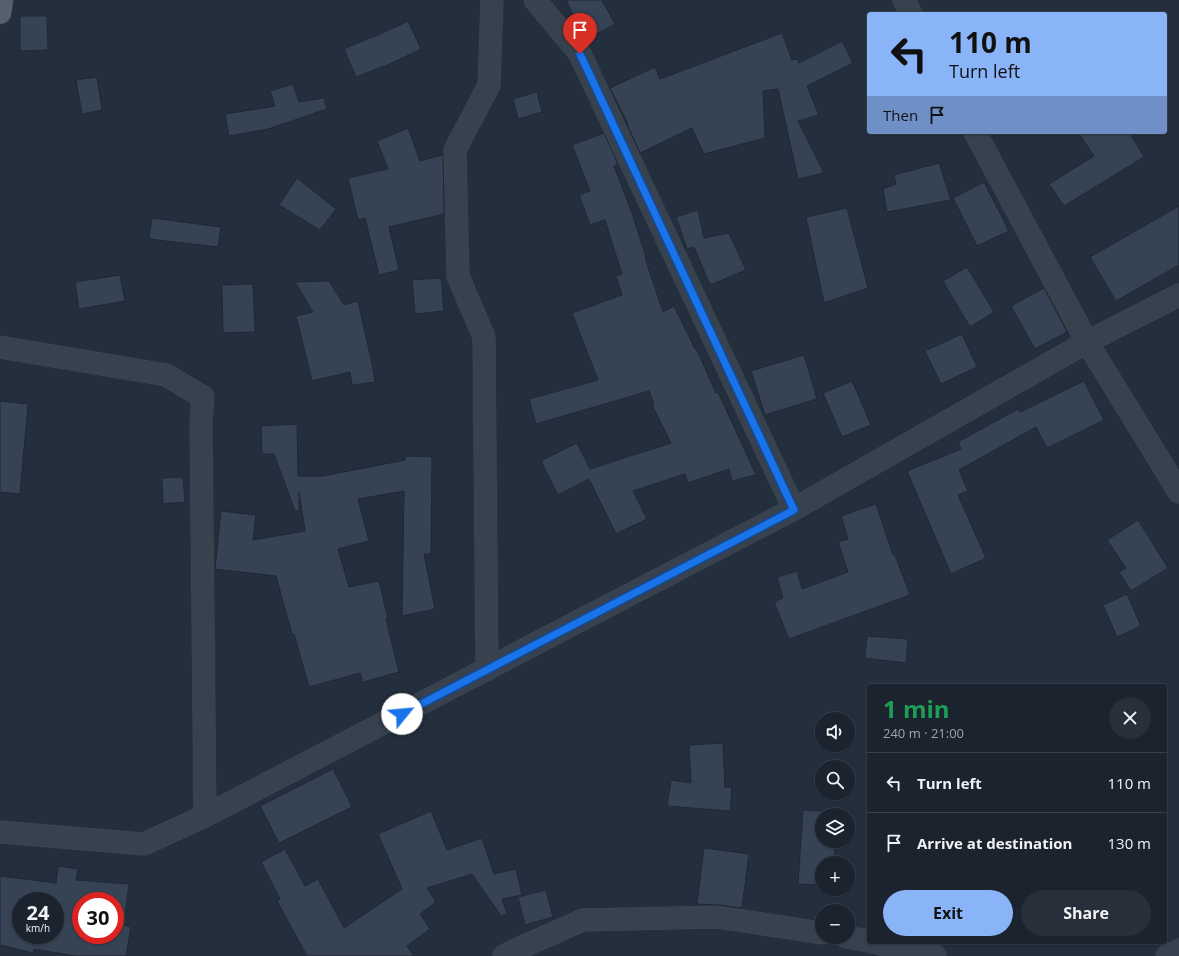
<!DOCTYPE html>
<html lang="en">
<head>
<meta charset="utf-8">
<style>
  :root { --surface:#1b232e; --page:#282f3a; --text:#f1f3f6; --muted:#a0a4aa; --line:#39404a; --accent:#8ab4f8 }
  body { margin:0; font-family:"Open Sans",sans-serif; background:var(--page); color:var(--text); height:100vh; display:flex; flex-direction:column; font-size:15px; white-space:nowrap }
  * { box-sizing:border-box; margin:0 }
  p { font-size:13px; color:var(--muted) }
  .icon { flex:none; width:22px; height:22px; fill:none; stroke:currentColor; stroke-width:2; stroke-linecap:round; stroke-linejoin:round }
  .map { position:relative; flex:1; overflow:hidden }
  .side { position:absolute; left:867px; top:684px; width:300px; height:260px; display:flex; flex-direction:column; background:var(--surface); border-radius:4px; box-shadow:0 1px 3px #0004,0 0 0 1px var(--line) }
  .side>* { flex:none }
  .guide { position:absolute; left:867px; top:12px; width:300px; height:122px; border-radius:4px; box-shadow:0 1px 3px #0004,0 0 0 1px var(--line); background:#8ab4f8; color:#111; overflow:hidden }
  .fabs { position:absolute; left:815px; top:712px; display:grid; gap:8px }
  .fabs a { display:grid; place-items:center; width:40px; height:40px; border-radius:50%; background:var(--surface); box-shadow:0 1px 3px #0004,0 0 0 1px var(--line); font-size:20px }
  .speed { position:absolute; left:12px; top:892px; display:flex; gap:8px; font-size:20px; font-weight:700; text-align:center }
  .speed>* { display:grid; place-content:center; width:52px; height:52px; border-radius:50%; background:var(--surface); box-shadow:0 1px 3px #0004,0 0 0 1px var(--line); line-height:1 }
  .speed small { font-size:10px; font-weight:400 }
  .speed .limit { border:6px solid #d22; background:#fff; color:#111 }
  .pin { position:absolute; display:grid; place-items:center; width:34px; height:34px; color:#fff; margin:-41px -17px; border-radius:50% 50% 50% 0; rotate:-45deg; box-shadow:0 0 4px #0007 }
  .pin .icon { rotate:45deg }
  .me { position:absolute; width:44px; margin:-22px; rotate:62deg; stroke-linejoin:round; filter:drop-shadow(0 0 3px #0008) }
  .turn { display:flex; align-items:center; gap:14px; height:84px; padding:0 16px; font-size:18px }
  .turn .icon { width:52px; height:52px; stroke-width:2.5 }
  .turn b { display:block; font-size:28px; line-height:34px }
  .then { display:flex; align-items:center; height:38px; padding:0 16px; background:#0003; gap:8px; font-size:15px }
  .round { display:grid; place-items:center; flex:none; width:42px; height:42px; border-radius:21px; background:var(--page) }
  .summary { display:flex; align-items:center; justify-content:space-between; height:68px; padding:0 16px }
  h1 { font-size:24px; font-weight:700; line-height:30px; color:#1e9e55 }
  .cta { display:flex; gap:8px; margin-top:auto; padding:8px 16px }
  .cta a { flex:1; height:46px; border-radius:24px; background:var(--accent); color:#111; font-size:16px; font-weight:700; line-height:46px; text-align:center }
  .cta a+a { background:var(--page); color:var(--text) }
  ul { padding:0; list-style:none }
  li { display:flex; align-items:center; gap:12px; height:60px; padding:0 16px; border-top:1px solid var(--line) }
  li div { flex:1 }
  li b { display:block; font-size:15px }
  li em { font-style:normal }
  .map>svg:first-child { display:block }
  .building { fill:#364354; stroke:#1f2835; fill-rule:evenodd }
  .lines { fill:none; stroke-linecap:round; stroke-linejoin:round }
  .minor-casing { stroke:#414a57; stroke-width:23 }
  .major-casing { stroke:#414a57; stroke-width:23 }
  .minor { stroke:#38414e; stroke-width:22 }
  .major { stroke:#56606e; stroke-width:22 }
  .route-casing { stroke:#114b97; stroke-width:10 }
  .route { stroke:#1a73e8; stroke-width:7 }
</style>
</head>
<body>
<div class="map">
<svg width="1179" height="956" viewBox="0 0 1179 956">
  <rect width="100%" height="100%" fill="#242f3e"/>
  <g class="building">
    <polygon points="566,0 602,0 615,24 585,40 575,28 571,21 575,19"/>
    <polygon points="20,16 47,16 48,50 20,51"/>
    <polygon points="408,21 421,49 390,64 356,77 344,49 372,37 372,38"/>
    <polygon points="782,33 792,60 797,59 799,63 842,41 853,63 807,86 819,115 798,121 824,173 798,179 778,89 763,91 765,138 704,154 692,128 640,153 627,124 628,124 610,88 655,67 660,79"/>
    <polygon points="97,77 102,110 82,114 76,80"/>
    <polygon points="293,84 299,102 324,98 327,109 268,129 229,136 225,114 275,106 270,91"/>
    <polygon points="537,92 542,112 518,119 513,99"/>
    <polygon points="408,128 420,161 443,155 444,214 389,227 399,270 379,275 365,218 358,220 348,178 388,169 377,141"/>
    <polygon points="1078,132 1129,132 1144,157 1064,206 1049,184 1094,156"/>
    <polygon points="604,133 618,164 614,166 632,213 646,257 645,258 663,312 674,306 695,349 696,348 716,393 718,392 756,475 732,481 729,469 688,483 685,474 633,491 647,519 616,534 589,479 558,495 541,461 577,443 590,469 671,443 652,405 654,404 649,391 536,424 529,399 598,380 572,313 622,295 616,276 622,274 605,220 590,225 579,195 590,191 572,145"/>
    <polygon points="939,163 951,200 887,212 883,189 896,184 894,175"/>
    <polygon points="297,178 336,209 320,230 279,205"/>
    <polygon points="984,182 1009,231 977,246 953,198"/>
    <polygon points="1179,206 1179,265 1116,301 1090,257"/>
    <polygon points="847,208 868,288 824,303 806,217"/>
    <polygon points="698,210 704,238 729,233 746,270 710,285 694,247 687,249 676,217"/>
    <polygon points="152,218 221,227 218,247 149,239"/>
    <polygon points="967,267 994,312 970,327 943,281"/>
    <polygon points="120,275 125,301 79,309 75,282"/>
    <polygon points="441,278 444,311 415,314 412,280"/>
    <polygon points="329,281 344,305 358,301 373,368 375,382 352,385 350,372 312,381 296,316 313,312 295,282"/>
    <polygon points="253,284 255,332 223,333 222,285"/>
    <polygon points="1044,288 1067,332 1035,349 1011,306"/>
    <polygon points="962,334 977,367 941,384 925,351"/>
    <polygon points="804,355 817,399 765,415 751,371"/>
    <polygon points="852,381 871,425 842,437 823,393"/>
    <polygon points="1084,381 1104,420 1047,448 1036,427 959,470 968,491 958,495 986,558 951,574 907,471 961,449 958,442 1018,409 1020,412"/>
    <polygon points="0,401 28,404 20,494 0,492"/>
    <polygon points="297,424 298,476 323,476 405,460 405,456 432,457 431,554 424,554 435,609 402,616 404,491 358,499 369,541 338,549 349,587 379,581 388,619 386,619 399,672 363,682 360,673 309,687 294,634 292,634 276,576 215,569 221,511 256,515 253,540 305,531 299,492 299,511 295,511 274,454 262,454 261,426"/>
    <polygon points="183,477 185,502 163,504 162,478"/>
    <polygon points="876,504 893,555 895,555 910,595 789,639 774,602 783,598 777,577 797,571 802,589 848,572 838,542 848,539 841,516"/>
    <polygon points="1138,520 1168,568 1131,591 1119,572 1126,568 1107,540"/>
    <polygon points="1127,594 1141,626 1117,637 1103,605"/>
    <polygon points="867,636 908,639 906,663 865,658"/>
    <polygon points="723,743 725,787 732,787 730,811 667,806 671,780 691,783 689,745"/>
    <polygon points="333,769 352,807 279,843 260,806"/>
    <polygon points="803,810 837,812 837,815 822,815 822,841 835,841 834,863 822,863 822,885 798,884"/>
    <polygon points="431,811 447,850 482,838 494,874 516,869 522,895 502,899 507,913 501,916 472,874 427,888 436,902 420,914 430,929 407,946 414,956 307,956 277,901 280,899 261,862 285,849 305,886 318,879 344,928 402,889 378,834"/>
    <polygon points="704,848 749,854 742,908 719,905 697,904"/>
    <path d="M58,866l20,3 -2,11 53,4 -5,41 7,2 -5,29h-51l-41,-7 -1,4 -33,-8v-69l56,7zM21,901h34v34h-34zM81,901h34v34h-34z"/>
    <polygon points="546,890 553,917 525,925 518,897"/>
  </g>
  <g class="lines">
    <defs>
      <g id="minor">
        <polyline points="535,0 580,54 794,509"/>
        <polyline points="904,0 911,14"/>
        <polyline points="975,132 1087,342 1179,492"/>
        <polyline points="0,347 166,375 203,397 201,423 205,816"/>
        <polyline points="487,670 484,337 458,276 455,150 489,85 492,0"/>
        <polyline points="0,832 144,844 205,816 794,509 1087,342 1179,295"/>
        <polyline points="846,937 869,941"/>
        <polyline points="872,942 935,956"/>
        <polyline points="504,956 513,951 583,920 717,917 822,933"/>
        <polyline points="1167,956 1179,950"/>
      </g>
      <polyline id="major" points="0,13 2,0"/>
    </defs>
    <use href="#minor" class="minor-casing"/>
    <use href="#major" class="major-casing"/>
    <use href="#minor" class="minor"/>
    <use href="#major" class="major"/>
  </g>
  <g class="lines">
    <defs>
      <polyline id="route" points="402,714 794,510 580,54"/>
    </defs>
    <use href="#route" class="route-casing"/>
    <use href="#route" class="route"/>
  </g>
</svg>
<div class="fabs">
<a><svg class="icon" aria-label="sound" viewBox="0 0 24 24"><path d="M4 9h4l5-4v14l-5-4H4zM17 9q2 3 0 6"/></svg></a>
<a><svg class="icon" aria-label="search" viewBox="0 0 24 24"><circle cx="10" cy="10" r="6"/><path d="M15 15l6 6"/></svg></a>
<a><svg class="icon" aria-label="layers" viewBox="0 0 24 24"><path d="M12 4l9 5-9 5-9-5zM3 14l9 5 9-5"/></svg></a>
<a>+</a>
<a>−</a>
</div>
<div class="speed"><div>24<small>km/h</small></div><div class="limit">30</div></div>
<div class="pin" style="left:580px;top:54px;background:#d93025"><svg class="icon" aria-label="arrive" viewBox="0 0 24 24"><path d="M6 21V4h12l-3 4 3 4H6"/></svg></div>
<svg class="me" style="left:402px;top:714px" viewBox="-20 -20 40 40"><circle r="19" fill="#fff"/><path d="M0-13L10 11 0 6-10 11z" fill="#1a73e8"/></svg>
<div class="guide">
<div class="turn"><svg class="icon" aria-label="left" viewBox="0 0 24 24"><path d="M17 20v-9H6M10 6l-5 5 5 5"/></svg><div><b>110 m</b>Turn left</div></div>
<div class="then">Then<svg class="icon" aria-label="arrive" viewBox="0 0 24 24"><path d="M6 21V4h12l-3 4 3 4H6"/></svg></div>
</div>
<section class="side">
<div class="summary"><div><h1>1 min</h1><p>240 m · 21:00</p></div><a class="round"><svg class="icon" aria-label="close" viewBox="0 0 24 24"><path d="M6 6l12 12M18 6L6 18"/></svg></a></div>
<ul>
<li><svg class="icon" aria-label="left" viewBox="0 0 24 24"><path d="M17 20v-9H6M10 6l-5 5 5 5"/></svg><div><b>Turn left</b></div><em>110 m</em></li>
<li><svg class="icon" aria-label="arrive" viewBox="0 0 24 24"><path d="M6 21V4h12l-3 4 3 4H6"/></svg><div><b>Arrive at destination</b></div><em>130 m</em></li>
</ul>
<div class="cta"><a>Exit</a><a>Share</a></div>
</section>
</div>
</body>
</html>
